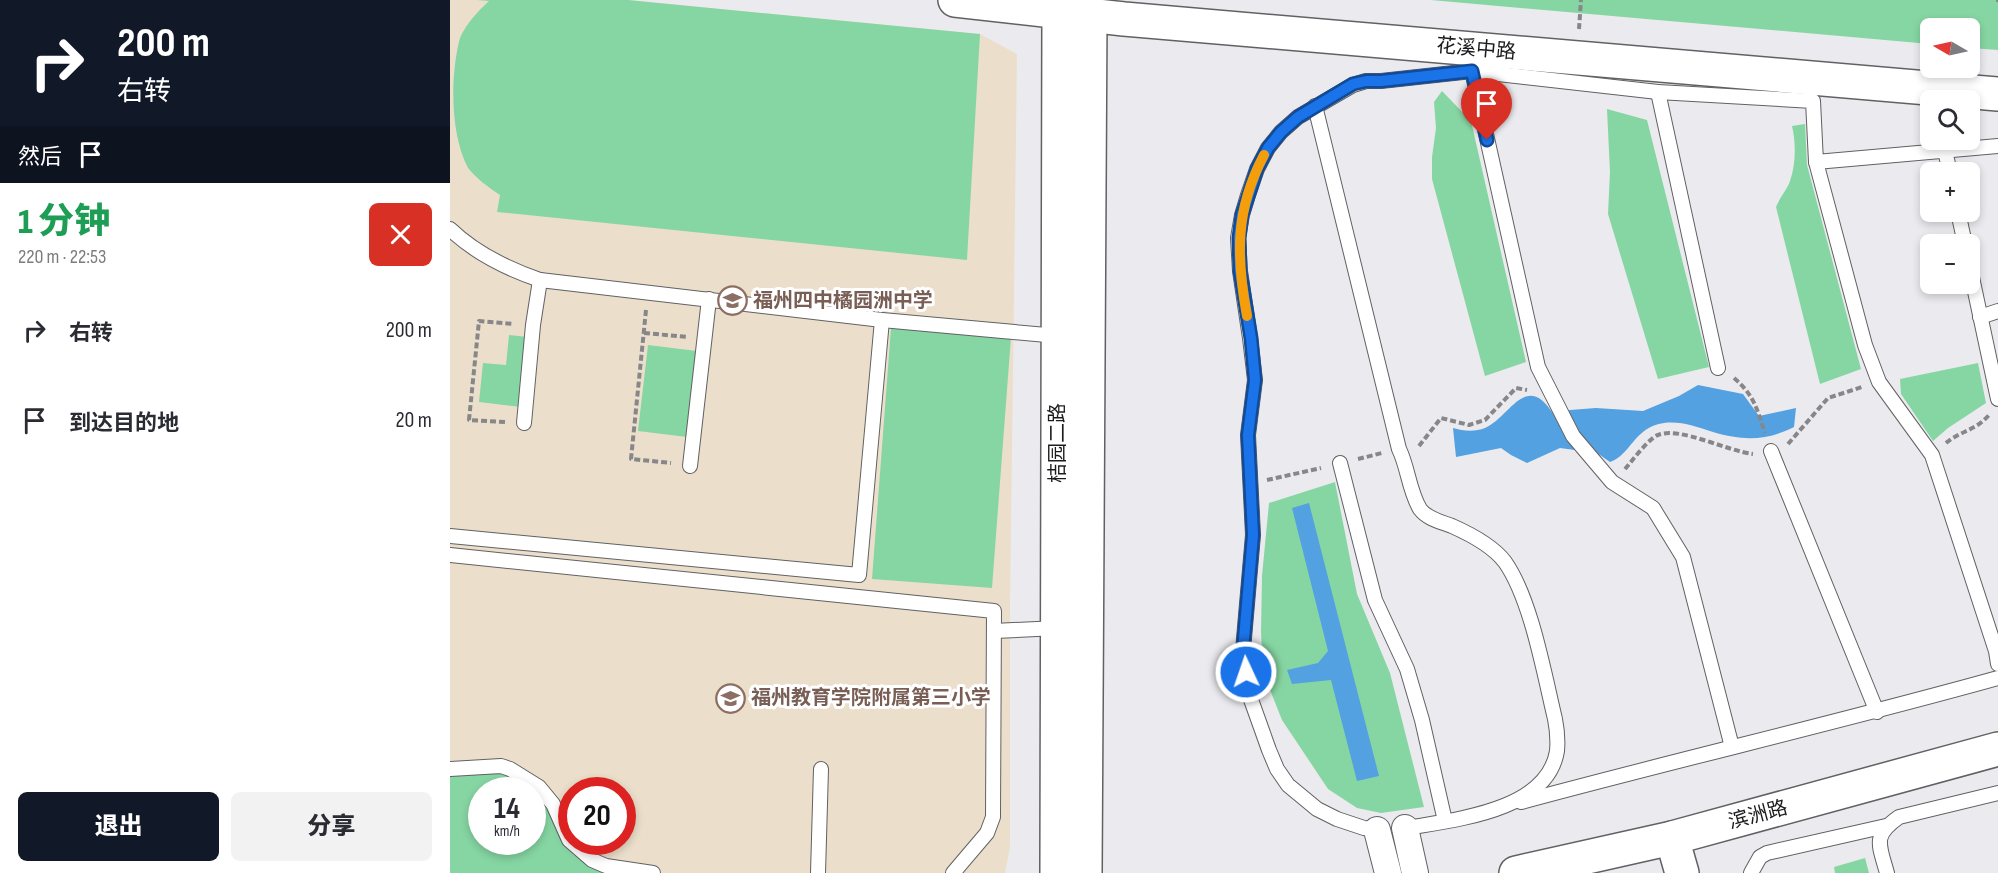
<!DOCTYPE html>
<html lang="zh">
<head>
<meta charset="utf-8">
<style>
  :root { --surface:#fff; --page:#f2f2f3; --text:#2b2b33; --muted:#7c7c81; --accent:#111827 }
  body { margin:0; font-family:"Sofia Sans Condensed","Noto Sans SC",sans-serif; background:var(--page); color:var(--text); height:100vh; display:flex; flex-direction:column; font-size:22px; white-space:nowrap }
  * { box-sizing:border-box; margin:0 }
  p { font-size:20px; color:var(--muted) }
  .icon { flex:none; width:33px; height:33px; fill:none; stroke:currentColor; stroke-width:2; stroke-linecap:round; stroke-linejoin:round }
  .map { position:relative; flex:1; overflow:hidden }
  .side { display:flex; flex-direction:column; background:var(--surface); width:450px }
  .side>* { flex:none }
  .top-card { background:#111827; color:#fff; overflow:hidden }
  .needle { width:39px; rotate:279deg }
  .buttons { position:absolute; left:1470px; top:18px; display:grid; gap:12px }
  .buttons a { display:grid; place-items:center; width:60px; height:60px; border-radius:9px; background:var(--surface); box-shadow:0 3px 9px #0003; font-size:30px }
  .speed { position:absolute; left:18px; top:777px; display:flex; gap:12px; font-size:30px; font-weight:700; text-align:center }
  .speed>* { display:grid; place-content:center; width:78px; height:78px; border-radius:50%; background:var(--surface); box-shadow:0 3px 9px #0003; line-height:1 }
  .speed small { font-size:15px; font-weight:400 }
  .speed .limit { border:9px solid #d22; background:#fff; color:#111 }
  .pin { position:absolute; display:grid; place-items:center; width:51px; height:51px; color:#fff; margin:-62px -26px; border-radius:50% 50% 50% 0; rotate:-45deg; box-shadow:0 0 6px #0007 }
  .pin .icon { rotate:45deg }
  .me { position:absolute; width:66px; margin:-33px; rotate:357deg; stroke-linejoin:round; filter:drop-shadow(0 0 4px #0008) }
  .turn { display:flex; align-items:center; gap:21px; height:126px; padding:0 18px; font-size:27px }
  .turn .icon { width:78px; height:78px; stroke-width:2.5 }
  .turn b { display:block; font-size:42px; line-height:51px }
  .then { display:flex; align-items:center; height:57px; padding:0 18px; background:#0003; gap:12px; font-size:22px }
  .round { display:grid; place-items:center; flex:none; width:63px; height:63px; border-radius:9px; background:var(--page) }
  .overview { display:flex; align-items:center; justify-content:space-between; height:102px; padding:0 18px }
  h1 { font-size:36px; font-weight:800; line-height:45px; color:#1e9e55 }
  .action { display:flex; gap:12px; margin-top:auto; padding:12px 18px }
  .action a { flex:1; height:69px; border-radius:9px; background:var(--accent); color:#fff; font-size:24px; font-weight:800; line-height:69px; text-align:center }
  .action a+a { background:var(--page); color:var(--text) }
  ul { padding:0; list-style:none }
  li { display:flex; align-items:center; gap:18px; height:90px; padding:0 18px }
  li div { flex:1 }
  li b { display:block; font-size:22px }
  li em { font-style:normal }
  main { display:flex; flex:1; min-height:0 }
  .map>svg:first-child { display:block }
  .education { fill:#ebdfcb; fill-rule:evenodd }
  .green { fill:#86d6a3; fill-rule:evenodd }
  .water { fill:#53a1e0 }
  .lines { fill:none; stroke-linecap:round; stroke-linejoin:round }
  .service-casing { stroke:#616063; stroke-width:16 }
  .minor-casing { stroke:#616063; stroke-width:28 }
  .tertiary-casing { stroke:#616063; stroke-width:36 }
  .path { stroke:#878689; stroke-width:4; stroke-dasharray:6 3; stroke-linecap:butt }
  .service { stroke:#fff; stroke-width:14 }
  .minor { stroke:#fff; stroke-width:26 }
  .tertiary { stroke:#fff; stroke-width:33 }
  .route-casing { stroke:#114b97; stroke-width:15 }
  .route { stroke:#1a73e8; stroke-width:10 }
  .slow { stroke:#f59e0b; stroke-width:10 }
  .labels { text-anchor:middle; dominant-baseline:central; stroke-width:6; stroke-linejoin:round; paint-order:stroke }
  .street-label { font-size:20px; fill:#1b1b1d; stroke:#fff }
  .education-label { font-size:20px; font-weight:bold; fill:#785e54; stroke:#fff; text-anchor:start }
</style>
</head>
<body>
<main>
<section class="side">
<div class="top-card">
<div class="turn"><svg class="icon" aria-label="right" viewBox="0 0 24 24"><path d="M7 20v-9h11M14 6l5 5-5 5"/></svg><div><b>200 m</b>右转</div></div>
<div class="then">然后<svg class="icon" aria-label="arrive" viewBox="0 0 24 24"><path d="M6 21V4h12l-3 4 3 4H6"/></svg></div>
</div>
<div class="overview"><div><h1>1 分钟</h1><p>220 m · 22:53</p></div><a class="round" style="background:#d93025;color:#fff"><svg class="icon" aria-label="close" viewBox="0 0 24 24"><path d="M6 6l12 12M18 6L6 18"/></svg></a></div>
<ul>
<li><svg class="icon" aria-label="right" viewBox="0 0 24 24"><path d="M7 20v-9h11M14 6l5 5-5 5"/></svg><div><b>右转</b></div><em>200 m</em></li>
<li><svg class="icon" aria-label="arrive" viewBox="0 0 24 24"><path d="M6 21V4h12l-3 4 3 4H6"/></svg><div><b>到达目的地</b></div><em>20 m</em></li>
</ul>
<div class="action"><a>退出</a><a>分享</a></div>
</section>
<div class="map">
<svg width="1548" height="873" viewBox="0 0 1548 873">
  <rect width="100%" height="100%" fill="#ebeaee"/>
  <path class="education" d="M0,0h178l352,34 37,20 -7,552v241l-5,26h-555zM32,790h50v52h-50zM122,790h50v52h-50z"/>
  <g class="green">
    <path d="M27,0h151l352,34 -13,226 -470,-48 3,-17c-12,-8 -23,-16 -32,-27 -18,-34 -18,-93 -8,-130 6,-14 18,-27 29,-37z"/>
    <polygon points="981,0 1548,0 1548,50 1520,48 1520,28 1480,28 1480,44"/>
    <polygon points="992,91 1021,121 1076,362 1035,376 982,179 982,157 986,128 984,102"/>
    <polygon points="1157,109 1197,120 1259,367 1208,379 1158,214 1160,172"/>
    <path d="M1355,124l2,41 54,204 -41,15 -44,-177c4,-10 12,-19 14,-26 6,-17 6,-38 2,-55z"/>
    <polygon points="441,328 561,337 542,588 422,579"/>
    <polygon points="59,335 78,337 71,407 29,402 33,363 56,365"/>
    <polygon points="198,345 247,351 237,437 188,431"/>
    <polygon points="1528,363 1536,403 1498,428 1483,441 1451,394 1450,379"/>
    <polygon points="885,482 907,594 940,673 974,807 931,813 907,808 878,789 832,720 813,672 811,632 812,576 819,503"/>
    <path d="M48,769l26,13 25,24 18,39 43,28h-160v-103zM32,790h50v52h-50z"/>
    <polygon points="1415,858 1419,873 1385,873 1384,867"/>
  </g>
  <g class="water">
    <path d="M1248,385l45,9 16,22 37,-8 -2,19c-29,14 -50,14 -81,5 -17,-5 -31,-11 -49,-9 -30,4 -33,32 -54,39l-13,-9 -37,-5 -33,15 -16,-8 -10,-7 -45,9 -3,-29c10,3 22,4 32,0 26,-12 41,-58 69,-13l16,-5 26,-2 47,3 36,-15z"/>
    <polygon points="859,503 929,776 907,781 881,680 842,684 837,670 868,663 878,651 842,508"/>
  </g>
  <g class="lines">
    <defs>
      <g id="service">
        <polyline points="1022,71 1088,367 1123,436 1162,482 1203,508 1233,557 1282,747"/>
        <polyline points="1208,92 1268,368"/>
        <path d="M865,106l84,343c9,18 10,42 21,60 7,10 22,13 32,17 18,8 41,20 53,36 26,37 39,111 50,157 2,10 3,21 2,32 -10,62 -108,69 -156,78"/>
        <polyline points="1495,151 1500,172"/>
        <polyline points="1366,162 1415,345 1429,382 1482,455 1546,651 1548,664"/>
        <polyline points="1508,212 1515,244"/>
        <path d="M0,229c25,24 58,40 90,51l342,40 176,16"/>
        <polyline points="1520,268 1548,399"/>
        <polyline points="1530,317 1548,311"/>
        <polyline points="74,423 83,325 90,280"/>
        <polyline points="1321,451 1427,712"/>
        <polyline points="890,463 925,600 957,669 972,720 995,821"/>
        <polyline points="240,466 259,299"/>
        <polyline points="0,536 409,575 432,320"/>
        <polyline points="0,555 544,611 543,817 537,833 503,873"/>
        <polyline points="544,631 608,628"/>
        <polyline points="0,769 51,766 60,769 89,787 103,804 119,840 142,860 156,866 203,873"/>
        <path d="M1071,802c159,-43 319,-80 477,-124"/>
        <polyline points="932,830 914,828 887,819 867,809 838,785 827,769 819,750 799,694 793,650 803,535 798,435 805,380 800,338 790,271 788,238 792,215 798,195 807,169 818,148 831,132 848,117 903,85 916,81 931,81 1022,71 1208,92 1363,101 1366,162 1548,146"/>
        <polyline points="368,873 371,769"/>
        <polyline points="1301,873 1310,857 1317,853 1436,826"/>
        <path d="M1437,873c-8,-29 -15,-37 12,-56l99,-24"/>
      </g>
      <g id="minor">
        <polyline points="955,828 965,873"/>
        <polyline points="927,830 938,873"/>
      </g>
      <g id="tertiary">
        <polyline points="505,0 674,19 1548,94"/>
        <polyline points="1222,838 1232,873"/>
        <polyline points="607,873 609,12"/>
        <polyline points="635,873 640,15"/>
        <polyline points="1066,873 1222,838 1548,749"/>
      </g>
    </defs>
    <use href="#service" class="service-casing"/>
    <use href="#minor" class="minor-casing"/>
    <use href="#tertiary" class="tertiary-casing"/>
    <g class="path">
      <polyline points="1546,0 1548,0"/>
      <polyline points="1129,29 1131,0"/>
      <polyline points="196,310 181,459 221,463"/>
      <polyline points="194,333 238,337"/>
      <path d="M1284,378c20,17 23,31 31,55"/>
      <polyline points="55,422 19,420 29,321 64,324"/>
      <path d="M1496,443c16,-13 29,-12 43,-28"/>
      <polyline points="1338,444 1378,398 1412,387"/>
      <polyline points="969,446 991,418 1019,425 1035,420 1066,388 1077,390"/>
      <polyline points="908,459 932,453"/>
      <path d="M1175,469c7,-8 24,-31 33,-34 21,-9 69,16 95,19"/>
      <polyline points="817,480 871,468"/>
    </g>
    <use href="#service" class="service"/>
    <use href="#minor" class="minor"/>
    <use href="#tertiary" class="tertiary"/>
  </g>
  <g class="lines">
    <defs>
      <polyline id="route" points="796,672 793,650 803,535 798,435 805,380 801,338 790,271 789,238 792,215 807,169 818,148 831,132 848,117 903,84 916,81 931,81 1022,71 1037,140"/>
    </defs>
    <use href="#route" class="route-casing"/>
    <use href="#route" class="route"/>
    <path class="slow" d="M797,316c-11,-60 -12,-106 17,-161"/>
  </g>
  <defs>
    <symbol id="school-ring" viewBox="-11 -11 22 22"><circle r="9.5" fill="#fff" stroke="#8d6e63" stroke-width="1.5"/><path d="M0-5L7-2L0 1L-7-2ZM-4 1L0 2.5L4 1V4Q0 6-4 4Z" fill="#8d6e63"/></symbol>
  </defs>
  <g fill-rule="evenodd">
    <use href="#school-ring" x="266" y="284" width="33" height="33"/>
    <use href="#school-ring" x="264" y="682" width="33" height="33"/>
  </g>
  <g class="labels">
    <g class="street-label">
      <text transform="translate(1026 49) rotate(5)">花溪中路</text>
      <text transform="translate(608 443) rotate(-90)">桔园二路</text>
      <text transform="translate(1308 815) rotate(-15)">滨洲路</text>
    </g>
    <g class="education-label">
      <text x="303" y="301">福州四中橘园洲中学</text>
      <text x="301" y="698">福州教育学院附属第三小学</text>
    </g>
  </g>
</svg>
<div class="buttons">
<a><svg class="needle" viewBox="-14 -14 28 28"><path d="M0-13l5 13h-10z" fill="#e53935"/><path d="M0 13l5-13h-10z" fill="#7c7c81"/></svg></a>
<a><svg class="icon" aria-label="search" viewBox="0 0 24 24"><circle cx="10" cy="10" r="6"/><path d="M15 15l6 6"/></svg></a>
<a>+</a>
<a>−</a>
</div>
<div class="speed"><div>14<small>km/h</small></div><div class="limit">20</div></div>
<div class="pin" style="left:1037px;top:140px;background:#d93025"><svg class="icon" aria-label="arrive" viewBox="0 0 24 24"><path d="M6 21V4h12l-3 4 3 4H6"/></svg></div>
<svg class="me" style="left:796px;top:672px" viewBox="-20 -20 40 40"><circle r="17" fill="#1a73e8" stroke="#fff" stroke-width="3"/><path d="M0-11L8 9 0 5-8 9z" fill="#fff"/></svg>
</div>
</main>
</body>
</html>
